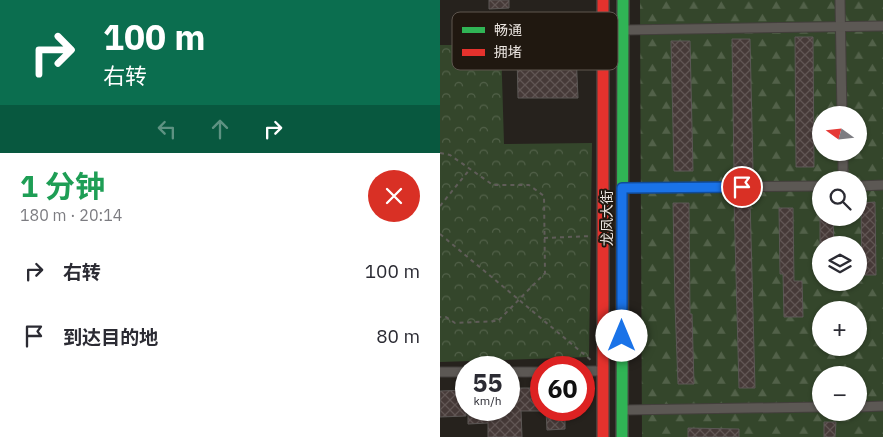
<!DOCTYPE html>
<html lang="zh">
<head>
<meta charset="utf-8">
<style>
  :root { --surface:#fff; --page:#f2f2f3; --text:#2b2b33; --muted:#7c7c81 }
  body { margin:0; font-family:"IBM Plex Sans","Noto Sans SC",sans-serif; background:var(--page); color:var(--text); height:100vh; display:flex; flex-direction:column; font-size:19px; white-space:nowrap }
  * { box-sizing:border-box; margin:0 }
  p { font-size:16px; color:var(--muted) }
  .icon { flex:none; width:28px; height:28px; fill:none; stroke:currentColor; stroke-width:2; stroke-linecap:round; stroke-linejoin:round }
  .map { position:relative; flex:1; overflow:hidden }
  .drawer { display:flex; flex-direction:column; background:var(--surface); width:440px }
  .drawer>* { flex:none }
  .hud { background:#0b6e4f; color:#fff; overflow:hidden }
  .needle { width:32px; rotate:285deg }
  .buttons { position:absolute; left:372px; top:106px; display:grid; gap:10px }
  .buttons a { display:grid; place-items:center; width:55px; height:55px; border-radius:50%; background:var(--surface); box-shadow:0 1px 4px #0004; font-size:25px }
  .speed { position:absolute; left:15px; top:356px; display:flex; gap:10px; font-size:25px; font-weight:700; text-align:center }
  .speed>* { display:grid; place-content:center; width:65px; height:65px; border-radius:50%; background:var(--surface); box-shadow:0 1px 4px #0004; line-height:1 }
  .speed small { font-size:12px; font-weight:400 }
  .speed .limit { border:8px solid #d22; background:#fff; color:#111 }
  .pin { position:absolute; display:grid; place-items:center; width:42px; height:42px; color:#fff; margin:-21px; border:2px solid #fff; border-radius:50%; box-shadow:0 1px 5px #0007 }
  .me { position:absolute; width:55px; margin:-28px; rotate:0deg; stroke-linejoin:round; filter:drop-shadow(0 0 4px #0008) }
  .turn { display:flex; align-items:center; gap:18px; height:105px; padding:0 20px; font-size:22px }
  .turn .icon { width:65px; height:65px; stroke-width:2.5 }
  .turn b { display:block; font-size:35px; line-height:42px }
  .lanes { display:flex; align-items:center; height:48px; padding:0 20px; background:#0003; justify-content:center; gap:25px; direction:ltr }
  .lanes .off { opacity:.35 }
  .round { display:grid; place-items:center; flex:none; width:52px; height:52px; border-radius:26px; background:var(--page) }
  .overview { display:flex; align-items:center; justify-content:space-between; height:85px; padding:0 20px }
  h1 { font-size:30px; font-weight:700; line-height:38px; color:#1e9e55 }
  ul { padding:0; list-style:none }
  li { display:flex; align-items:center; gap:15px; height:65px; padding:0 20px }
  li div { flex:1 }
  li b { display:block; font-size:19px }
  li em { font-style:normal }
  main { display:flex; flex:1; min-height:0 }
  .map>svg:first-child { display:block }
  .forest { fill:url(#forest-firs); fill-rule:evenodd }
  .park { fill:url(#park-crowns) }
  .building { fill:url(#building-cross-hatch); stroke:#5c5856 }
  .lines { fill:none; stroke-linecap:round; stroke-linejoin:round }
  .street-casing { stroke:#433f3c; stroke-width:11 }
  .fast-casing { stroke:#433f3c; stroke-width:14 }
  .jam-casing { stroke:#433f3c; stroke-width:14 }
  .path { stroke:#605d59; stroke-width:2; stroke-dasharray:4 4; stroke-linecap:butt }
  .street { stroke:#5c5854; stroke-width:9 }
  .fast { stroke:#30b455; stroke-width:11 }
  .jam { stroke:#e5322d; stroke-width:11 }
  .route-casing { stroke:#114b97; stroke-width:12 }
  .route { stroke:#1a73e8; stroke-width:9 }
  .labels { text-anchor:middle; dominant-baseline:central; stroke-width:4; stroke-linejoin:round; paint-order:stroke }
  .street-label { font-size:14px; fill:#ede7e2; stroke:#201810 }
  .key { fill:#201810; stroke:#5e564f; stroke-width:1 }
  .key-label { font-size:14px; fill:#ede7e2 }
</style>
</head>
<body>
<main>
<section class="drawer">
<div class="hud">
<div class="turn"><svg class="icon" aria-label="right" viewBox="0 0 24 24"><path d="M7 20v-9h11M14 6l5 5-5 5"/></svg><div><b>100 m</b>右转</div></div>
<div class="lanes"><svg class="icon off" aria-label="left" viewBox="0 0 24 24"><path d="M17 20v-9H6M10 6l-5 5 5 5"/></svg><svg class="icon off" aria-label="ahead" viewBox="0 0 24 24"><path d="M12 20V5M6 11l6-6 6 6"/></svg><svg class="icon" aria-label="right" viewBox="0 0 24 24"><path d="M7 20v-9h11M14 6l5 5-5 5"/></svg></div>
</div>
<div class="overview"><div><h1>1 分钟</h1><p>180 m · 20:14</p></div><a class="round" style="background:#d93025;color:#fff"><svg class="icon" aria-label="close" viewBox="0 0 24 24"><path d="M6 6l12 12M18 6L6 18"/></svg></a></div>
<ul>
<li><svg class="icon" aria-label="right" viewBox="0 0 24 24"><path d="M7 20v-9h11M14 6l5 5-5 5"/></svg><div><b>右转</b></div><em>100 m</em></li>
<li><svg class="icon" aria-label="arrive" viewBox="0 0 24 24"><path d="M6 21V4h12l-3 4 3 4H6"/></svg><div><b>到达目的地</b></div><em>80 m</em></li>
</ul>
</section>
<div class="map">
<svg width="443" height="437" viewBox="0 0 443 437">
  <defs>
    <pattern id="forest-firs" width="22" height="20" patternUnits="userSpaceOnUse" patternTransform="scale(1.25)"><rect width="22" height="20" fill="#34462b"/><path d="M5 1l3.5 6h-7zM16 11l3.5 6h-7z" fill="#526149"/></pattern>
    <pattern id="park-crowns" width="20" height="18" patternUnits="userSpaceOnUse" patternTransform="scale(1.25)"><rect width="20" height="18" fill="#34462b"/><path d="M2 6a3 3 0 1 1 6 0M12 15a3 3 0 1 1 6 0" fill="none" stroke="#526149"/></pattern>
    <pattern id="building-cross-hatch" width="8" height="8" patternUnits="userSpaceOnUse" patternTransform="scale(1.25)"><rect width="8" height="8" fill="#463a38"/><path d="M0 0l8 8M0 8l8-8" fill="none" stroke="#615654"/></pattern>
  </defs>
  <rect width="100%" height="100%" fill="#26221d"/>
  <path class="forest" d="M200,0h243v437h-241zM381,115h38v37h-38zM381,180h38v38h-38zM381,245h38v37h-38zM381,310h38v38h-38zM381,375h38v37h-38z"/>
  <polygon class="park" points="0,45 61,45 64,144 152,143 149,357 0,362"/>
  <g class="building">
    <polygon points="49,0 69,0 69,8 49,9"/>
    <polygon points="355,37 373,37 374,167 356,167"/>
    <polygon points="292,39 310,39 313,170 294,170"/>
    <polygon points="231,41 250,41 253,171 234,171"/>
    <polygon points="136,53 138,98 78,98 77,55"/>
    <polygon points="294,199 310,199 315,388 299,388"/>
    <polygon points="435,202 436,275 422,275 421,203"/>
    <polygon points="233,203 249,203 250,314 252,314 254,384 238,384 235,304"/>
    <polygon points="339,208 353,208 354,281 362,281 363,317 344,317 343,274 340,274"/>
    <polygon points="380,218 393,218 394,245 380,245"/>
    <polygon points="69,388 101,388 101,411 81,411 82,437 48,437 48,423 28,424 28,410 69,410"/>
    <polygon points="26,390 26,416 0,417 0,391"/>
    <polygon points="106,410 125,410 125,429 107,430"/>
    <polygon points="384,422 396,422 395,437 384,437"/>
    <polygon points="248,428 299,429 299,437 248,437"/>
  </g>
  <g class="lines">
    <defs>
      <g id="street">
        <polyline points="400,0 402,115"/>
        <polyline points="183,30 443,26"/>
        <polyline points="403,152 403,180"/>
        <polyline points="419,186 443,185"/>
        <polyline points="182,188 381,186"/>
        <polyline points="144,371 163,371"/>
        <polyline points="0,372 26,372"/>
        <polyline points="69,372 101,372"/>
        <polyline points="419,407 443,406"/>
        <polyline points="182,410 381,407"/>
      </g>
      <polyline id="fast" points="182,437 183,0"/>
      <polyline id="jam" points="163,0 163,437"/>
    </defs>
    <use href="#street" class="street-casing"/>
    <use href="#fast" class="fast-casing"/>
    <use href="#jam" class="jam-casing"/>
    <g class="path">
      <polyline points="0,153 10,155 53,185 89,185 104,196 105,273 58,321 15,323 6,317 0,317"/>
      <polyline points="0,206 30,169"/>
      <polyline points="0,234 78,299 152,361"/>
      <polyline points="104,238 152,236"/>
    </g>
    <use href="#street" class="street"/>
    <use href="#fast" class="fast"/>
    <use href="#jam" class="jam"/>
  </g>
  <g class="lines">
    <defs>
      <polyline id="route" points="182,336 182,188 302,187"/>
    </defs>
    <use href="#route" class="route-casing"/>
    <use href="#route" class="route"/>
  </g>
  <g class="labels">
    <g class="street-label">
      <text transform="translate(167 218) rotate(-90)">龙凤大街</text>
    </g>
  </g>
  <rect x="12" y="12" width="166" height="58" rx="8" class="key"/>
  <rect x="22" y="27" width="23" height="6" fill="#30b455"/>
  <rect x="22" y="49" width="23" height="7" fill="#e5322d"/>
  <g class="key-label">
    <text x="54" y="35">畅通</text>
    <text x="54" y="57">拥堵</text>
  </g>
</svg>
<div class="buttons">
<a><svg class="needle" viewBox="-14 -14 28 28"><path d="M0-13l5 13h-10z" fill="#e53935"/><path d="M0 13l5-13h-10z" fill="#7c7c81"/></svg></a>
<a><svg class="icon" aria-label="search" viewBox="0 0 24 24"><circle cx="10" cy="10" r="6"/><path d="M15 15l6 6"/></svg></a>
<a><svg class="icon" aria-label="layers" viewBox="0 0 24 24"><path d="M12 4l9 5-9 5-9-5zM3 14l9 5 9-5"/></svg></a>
<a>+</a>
<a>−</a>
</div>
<div class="speed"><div>55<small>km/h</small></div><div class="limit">60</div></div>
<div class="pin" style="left:302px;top:187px;background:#d93025"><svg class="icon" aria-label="arrive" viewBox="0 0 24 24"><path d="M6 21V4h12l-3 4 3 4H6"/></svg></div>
<svg class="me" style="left:182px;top:336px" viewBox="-20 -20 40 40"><circle r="19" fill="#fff"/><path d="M0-13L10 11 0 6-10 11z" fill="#1a73e8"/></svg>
</div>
</main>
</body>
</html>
